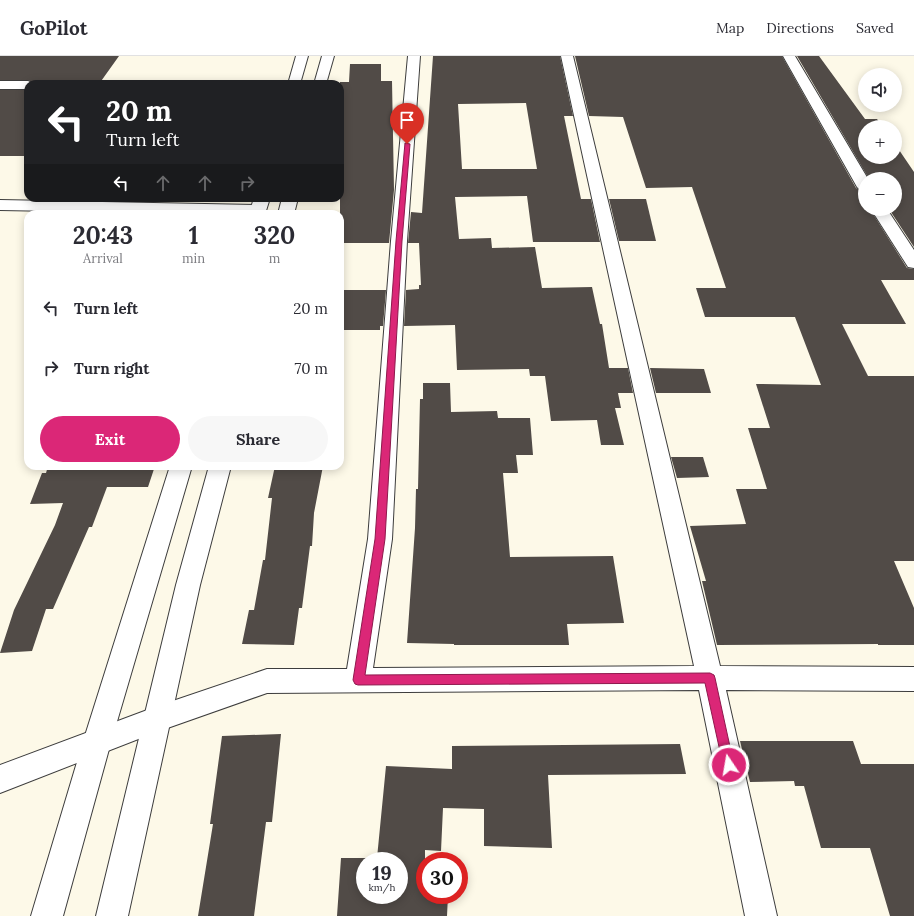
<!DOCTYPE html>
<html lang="en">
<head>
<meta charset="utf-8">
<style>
  :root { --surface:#fff; --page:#f7f7f7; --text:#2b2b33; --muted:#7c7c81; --line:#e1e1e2; --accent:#db2777 }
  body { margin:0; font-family:Lora,serif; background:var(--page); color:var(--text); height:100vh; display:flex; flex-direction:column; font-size:15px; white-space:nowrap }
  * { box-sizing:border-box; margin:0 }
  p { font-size:13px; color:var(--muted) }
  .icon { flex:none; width:22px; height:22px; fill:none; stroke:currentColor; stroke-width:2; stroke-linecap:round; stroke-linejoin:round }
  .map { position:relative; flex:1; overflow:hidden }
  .details { position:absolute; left:24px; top:154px; width:320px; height:260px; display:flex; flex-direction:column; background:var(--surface); border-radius:12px; box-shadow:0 2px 10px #0003 }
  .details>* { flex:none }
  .guide { position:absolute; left:24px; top:24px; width:320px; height:122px; border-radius:12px; box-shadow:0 2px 10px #0003; background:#202124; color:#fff; overflow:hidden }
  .tools { position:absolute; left:858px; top:12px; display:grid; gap:8px }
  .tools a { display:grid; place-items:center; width:44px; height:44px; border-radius:50%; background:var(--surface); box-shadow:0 2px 10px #0003; font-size:20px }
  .speed { position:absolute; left:356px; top:796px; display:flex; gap:8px; font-size:20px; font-weight:700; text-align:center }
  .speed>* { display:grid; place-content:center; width:52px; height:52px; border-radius:50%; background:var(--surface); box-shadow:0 2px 10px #0003; line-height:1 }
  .speed small { font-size:10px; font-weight:400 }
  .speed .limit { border:6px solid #d22; background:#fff; color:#111 }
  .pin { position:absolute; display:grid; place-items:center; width:34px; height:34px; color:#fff; margin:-41px -17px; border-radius:50% 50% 50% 0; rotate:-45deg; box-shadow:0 0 4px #0007 }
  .pin .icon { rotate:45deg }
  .me { position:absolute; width:44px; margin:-22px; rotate:348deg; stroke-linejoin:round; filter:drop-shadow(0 0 3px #0008) }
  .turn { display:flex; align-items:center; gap:14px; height:84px; padding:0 16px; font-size:18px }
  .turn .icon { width:52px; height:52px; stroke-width:2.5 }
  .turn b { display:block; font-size:28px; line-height:34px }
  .lanes { display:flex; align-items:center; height:38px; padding:0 16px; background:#0003; justify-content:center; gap:20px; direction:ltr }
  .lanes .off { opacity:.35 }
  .eta { display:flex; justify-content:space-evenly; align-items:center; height:68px; text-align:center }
  .eta b { font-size:24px; font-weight:800; line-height:28px }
  .action { display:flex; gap:8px; margin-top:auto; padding:8px 16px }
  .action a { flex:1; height:46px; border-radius:24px; background:var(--accent); color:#fff; font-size:16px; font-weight:800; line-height:46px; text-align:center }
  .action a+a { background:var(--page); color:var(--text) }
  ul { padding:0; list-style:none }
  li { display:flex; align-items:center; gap:12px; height:60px; padding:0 16px }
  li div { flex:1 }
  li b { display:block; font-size:15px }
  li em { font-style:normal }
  header { display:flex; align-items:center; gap:24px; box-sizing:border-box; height:56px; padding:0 20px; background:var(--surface); border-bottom:1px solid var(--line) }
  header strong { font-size:19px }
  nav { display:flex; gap:22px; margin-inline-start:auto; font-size:14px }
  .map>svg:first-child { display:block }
  .building { fill:#514b47; fill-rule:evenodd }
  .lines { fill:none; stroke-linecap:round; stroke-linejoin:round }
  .minor-casing { stroke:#3d3d3d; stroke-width:2 }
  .tertiary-casing { stroke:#3d3d3d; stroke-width:2 }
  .minor { fill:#fff; fill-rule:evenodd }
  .tertiary { fill:#fff; fill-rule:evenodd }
  .route { fill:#db2777; stroke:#8e194d }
</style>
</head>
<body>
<header>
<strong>GoPilot</strong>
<nav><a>Map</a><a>Directions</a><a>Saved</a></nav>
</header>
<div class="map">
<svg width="914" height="860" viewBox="0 0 914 860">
  <rect width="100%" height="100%" fill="#fdf9e8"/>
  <g class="building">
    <polygon points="0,0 119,0 99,28 35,28 28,24 0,24"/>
    <path d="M433,0h127l13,60h-9l17,83h10l9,43h-67l-6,-46 -72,1 4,42 32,-1 1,10 43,-1 7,41 50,-1 8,37h2l7,44h19l5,25h-15l3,15h-6l9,37h-23l-4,-25 -46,1 -6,-45h-15l-1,-7 -72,1 -2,-45 -51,1 2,-36 13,-1v-4h2l-2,-42h-11l3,-31 11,1zM526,47l11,66h-75l-4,-65z"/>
    <polygon points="575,0 782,0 856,132 865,137 865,153 870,153 907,212 914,213 914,224 881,224 906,268 842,268 868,320 914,320 914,505 894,505 914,552 914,589 878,589 878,588 717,589 702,525 706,525 690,470 746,468 736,433 767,433 748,372 770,372 756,328 821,329 795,261 705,261 696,232 726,232 692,131 646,132 623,61 589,60"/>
    <polygon points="797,0 819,0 865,63 877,63 883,71 865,71 865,101 895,101 895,88 914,116 914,191 889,153 895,153 895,123 869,123"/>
    <polygon points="350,8 381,8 381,25 392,25 394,134 389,187 340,187 340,26 349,26"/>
    <rect x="0" y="34" width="28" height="66"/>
    <polygon points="609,143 646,143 656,185 619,185"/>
    <polygon points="340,234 386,234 383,270 380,270 380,274 340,274"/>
    <polygon points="650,312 704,313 711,337 656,337"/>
    <polygon points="423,327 450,327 451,356 497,355 498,362 530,362 533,399 516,399 518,417 503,417 510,501 613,500 624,567 567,568 569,589 454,589 454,588 407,587 415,472 416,433 418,433 420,343 423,343"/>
    <polygon points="671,401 703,401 709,421 677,422"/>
    <polygon points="48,410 155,410 148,431 107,431 92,471 89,471 53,553 46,553 32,595 0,597 14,554 55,469 63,447 30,448 42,417 46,417"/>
    <polygon points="275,410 323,410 314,457 312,490 310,490 302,552 299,552 294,589 242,588 249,554 254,554 263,504 265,504 272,442 268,442"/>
    <polygon points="281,678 272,766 266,766 254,860 198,860 213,768 210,768 222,680"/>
    <polygon points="740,685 853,685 861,708 914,708 914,860 890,860 870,792 821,792 804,730 795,730 794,725 750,726"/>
    <path d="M680,688l6,30 -138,1 4,73 -68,-2v-37l-41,-1 -2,43 -16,-1v45h23l-1,21h-110l4,-58h36l9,-92 66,3v-23zM365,805h34v34h-34z"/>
  </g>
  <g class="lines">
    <defs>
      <g id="minor">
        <polygon points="408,0 420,0 407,185 392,483 373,612 694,610 561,0 573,0 720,610 914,611 914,635 726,634 777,860 745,860 699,634 267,637 159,675 0,737 0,709 158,650 267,613 347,613 368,483 391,185"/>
        <polygon points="783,0 795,0 868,123 865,123 865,136 860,134 857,131"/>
        <polygon points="0,25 28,25 34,28 28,28 28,33 0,33"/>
        <polygon points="0,144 258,149 264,151 266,154 261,158 223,158 0,154"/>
        <polygon points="871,153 887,153 914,194 914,212 908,211"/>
      </g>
      <g id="tertiary">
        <polygon points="296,0 308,0 300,28 288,28"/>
        <polygon points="322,0 334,0 326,28 314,28"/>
        <polygon points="254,142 270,142 265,158 249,158"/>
        <polygon points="282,142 298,142 294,158 278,158"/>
        <polygon points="170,410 192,410 111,686 63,860 31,860 83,686"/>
        <polygon points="209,410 231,410 200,529 128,860 96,860 176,529"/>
      </g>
    </defs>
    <use href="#minor" class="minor-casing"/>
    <use href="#tertiary" class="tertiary-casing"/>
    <use href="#minor" class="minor"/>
    <use href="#tertiary" class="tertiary"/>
  </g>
  <polygon class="route" points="405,87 410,88 402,185 385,483 365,619 710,617 714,619 715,622 734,709 733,713 729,714 724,713 723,709 705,627 358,629 355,628 353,624 375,483 396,185"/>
</svg>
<div class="tools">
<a><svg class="icon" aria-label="sound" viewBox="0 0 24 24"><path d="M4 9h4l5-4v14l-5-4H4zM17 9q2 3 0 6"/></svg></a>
<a>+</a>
<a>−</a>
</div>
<div class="speed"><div>19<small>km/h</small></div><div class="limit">30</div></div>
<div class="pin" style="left:407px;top:88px;background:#d93025"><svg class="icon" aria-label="arrive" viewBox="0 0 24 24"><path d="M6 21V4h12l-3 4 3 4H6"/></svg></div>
<svg class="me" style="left:729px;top:709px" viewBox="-20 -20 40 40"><circle r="17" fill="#db2777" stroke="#fff" stroke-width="3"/><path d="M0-11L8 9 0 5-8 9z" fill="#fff"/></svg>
<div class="guide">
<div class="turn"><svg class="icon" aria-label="left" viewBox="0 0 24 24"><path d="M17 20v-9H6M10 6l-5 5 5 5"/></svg><div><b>20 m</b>Turn left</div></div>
<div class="lanes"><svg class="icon" aria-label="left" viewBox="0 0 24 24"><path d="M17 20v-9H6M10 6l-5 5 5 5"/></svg><svg class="icon off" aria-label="ahead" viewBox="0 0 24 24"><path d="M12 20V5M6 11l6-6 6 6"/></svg><svg class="icon off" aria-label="ahead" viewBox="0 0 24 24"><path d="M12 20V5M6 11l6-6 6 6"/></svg><svg class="icon off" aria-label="right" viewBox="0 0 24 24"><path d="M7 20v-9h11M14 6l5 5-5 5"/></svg></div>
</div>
<section class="details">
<div class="eta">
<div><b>20:43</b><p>Arrival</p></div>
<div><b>1</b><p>min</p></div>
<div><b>320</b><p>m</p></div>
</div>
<ul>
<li><svg class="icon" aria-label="left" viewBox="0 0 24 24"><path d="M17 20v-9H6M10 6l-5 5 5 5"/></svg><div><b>Turn left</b></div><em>20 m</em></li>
<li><svg class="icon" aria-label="right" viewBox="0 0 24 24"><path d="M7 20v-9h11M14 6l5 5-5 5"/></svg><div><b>Turn right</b></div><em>70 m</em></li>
</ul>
<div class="action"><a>Exit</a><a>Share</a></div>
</section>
</div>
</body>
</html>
